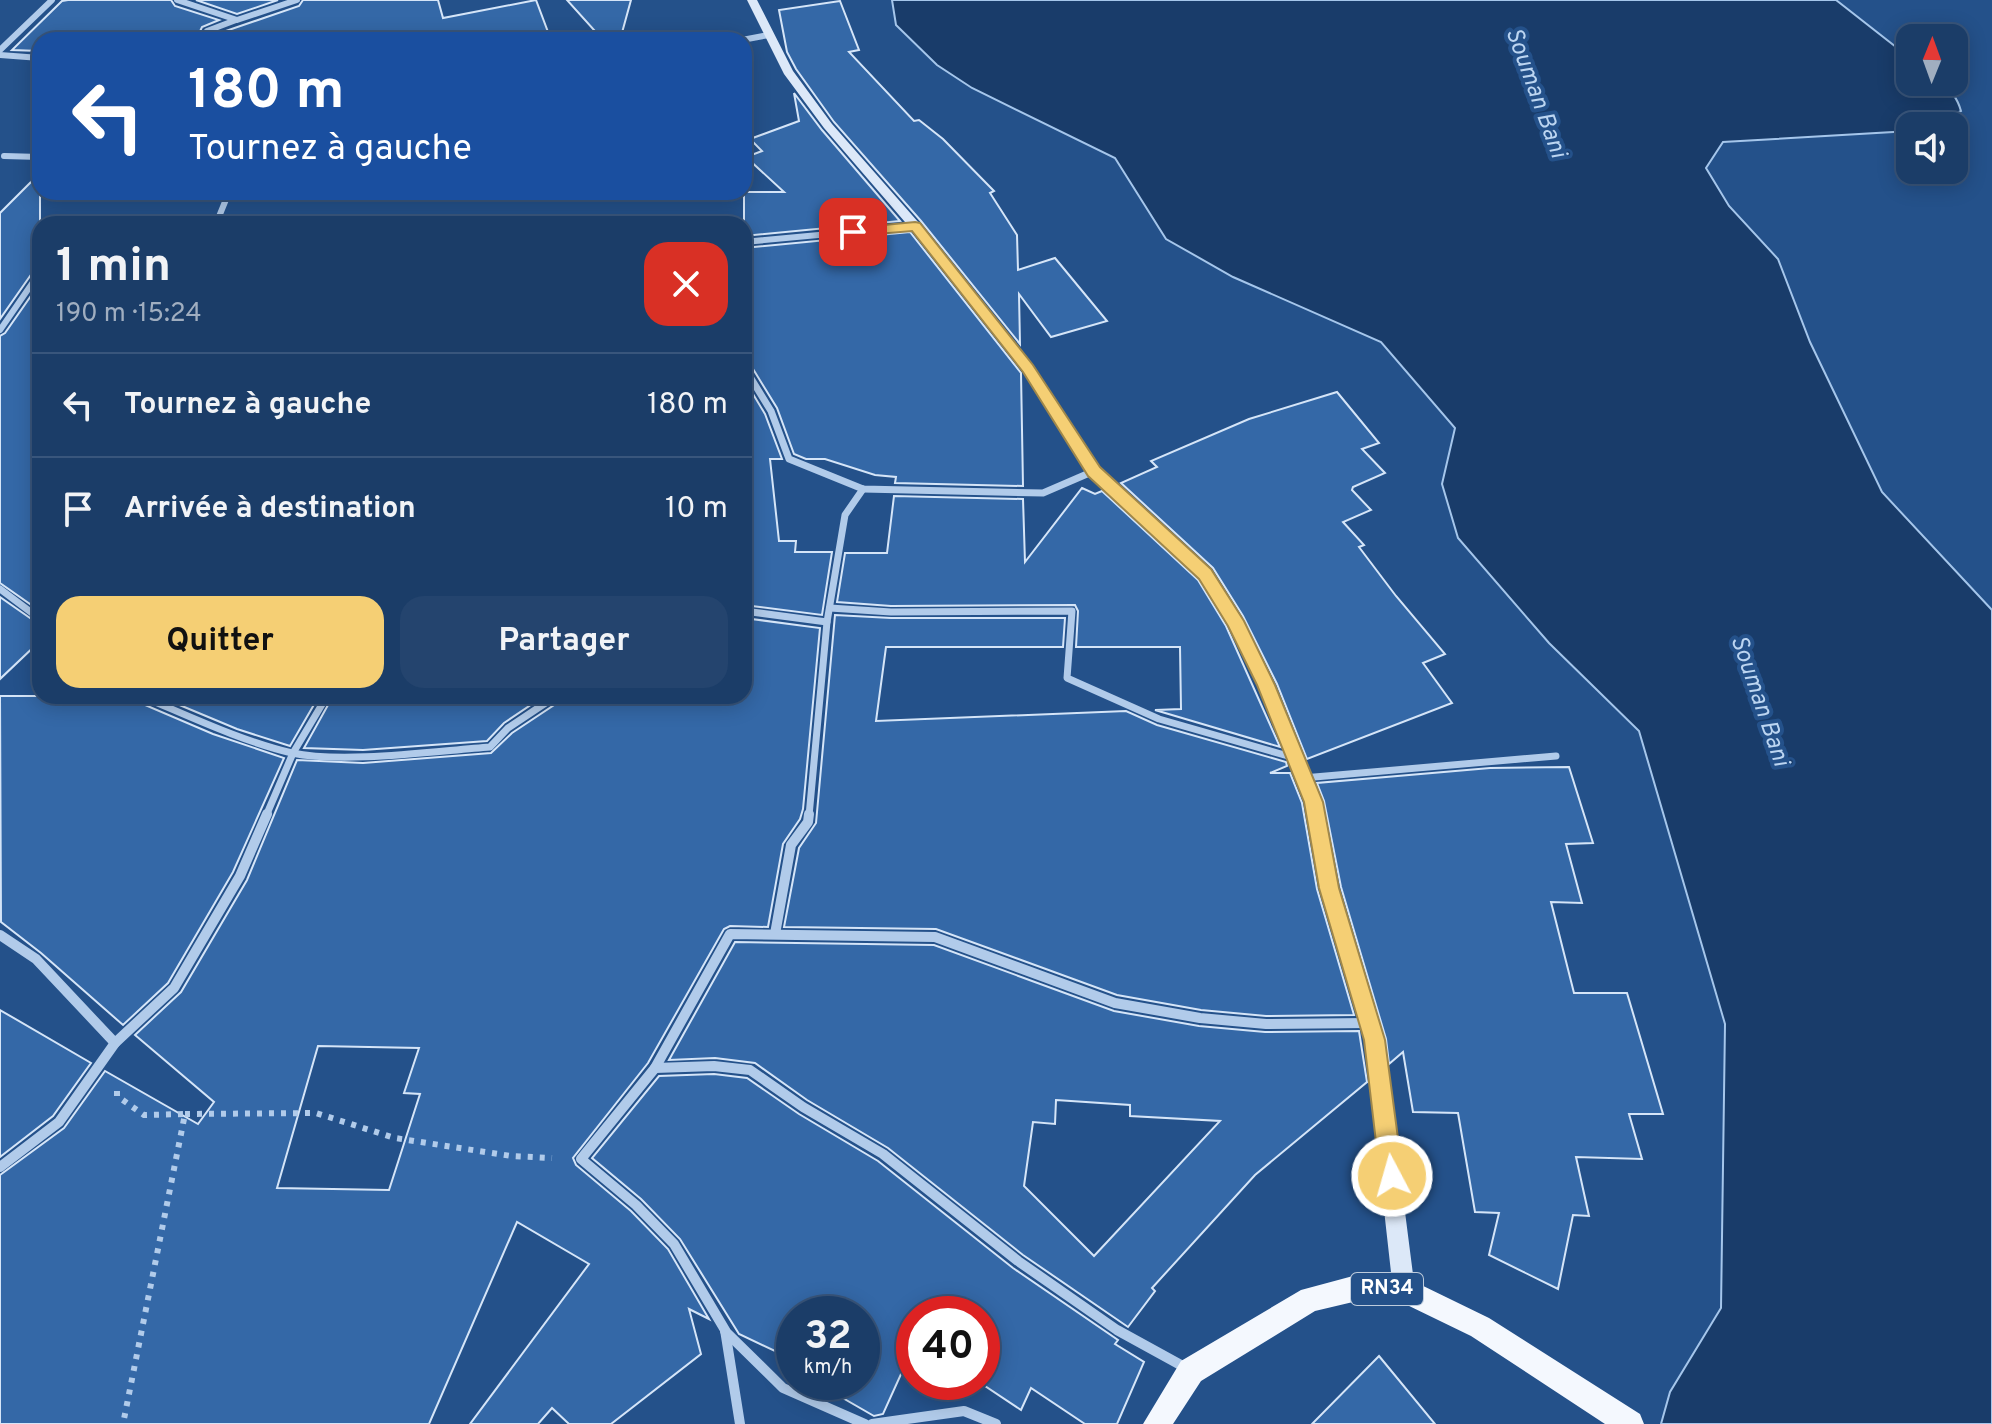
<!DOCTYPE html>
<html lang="fr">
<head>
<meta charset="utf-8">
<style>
  :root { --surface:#1b3d68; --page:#24446e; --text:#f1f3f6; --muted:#a0aec0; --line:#39567c; --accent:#f5cf74 }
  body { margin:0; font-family:Overpass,sans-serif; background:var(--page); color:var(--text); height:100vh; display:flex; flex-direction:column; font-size:30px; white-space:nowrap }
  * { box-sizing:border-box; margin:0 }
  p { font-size:26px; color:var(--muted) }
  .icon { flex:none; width:44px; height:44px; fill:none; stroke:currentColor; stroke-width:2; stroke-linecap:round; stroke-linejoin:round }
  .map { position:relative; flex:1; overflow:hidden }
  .sheet { position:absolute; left:32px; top:216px; width:720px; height:488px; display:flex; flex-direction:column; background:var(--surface); border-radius:24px; box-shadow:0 4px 20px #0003,0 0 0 2px var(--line) }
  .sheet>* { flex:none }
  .top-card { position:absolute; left:32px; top:32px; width:720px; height:168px; border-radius:24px; box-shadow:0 4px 20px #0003,0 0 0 2px var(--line); background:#1a4fa0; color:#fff; overflow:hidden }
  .needle { width:52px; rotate:1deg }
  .controls { position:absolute; left:1896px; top:24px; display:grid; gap:16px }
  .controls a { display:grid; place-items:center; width:72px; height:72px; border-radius:16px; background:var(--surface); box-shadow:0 4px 20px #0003,0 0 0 2px var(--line); font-size:40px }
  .speed { position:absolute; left:776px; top:1296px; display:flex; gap:16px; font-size:40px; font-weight:700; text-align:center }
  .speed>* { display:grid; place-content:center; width:104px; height:104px; border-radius:50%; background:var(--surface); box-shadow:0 4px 20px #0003,0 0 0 2px var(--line); line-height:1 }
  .speed small { font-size:20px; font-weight:400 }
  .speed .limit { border:12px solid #d22; background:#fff; color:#111 }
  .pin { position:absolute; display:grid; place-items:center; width:68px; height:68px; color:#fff; margin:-34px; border-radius:16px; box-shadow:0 4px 12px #0006 }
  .me { position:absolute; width:88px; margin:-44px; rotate:354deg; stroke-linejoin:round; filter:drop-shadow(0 0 6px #0008) }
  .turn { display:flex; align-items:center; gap:28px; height:168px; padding:0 24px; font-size:36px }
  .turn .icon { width:104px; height:104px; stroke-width:2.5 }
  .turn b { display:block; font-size:56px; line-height:68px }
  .round { display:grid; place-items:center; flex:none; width:84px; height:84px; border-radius:24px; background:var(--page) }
  .overview { display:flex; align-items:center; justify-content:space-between; height:136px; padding:0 24px }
  h1 { font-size:48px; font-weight:700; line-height:60px }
  .primary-button { display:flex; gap:16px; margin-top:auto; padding:16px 24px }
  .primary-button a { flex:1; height:92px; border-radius:24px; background:var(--accent); color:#111; font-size:32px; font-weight:700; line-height:92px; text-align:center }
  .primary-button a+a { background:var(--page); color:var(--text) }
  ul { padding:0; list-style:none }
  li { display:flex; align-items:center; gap:24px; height:104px; padding:0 24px; border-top:2px solid var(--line) }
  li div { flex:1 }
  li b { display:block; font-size:30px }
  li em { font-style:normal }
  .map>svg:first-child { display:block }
  .water { fill:#193c6a; stroke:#a5c6eb; stroke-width:2 }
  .building { fill:#3468a7; stroke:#d5e5f8; stroke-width:2; fill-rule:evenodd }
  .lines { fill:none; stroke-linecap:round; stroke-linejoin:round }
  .path { stroke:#b1cbea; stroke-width:6; stroke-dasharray:5 7; stroke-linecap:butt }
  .street-far2 { stroke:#b1cbea; stroke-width:6 }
  .street-far1 { stroke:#b1cbea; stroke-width:7 }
  .street { stroke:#b1cbea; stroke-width:10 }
  .secondary { fill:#dce8f8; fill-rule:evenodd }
  .primary { fill:#f4f8fe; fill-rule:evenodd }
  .route { fill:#f5cf74; stroke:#9f874b; stroke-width:2 }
  .labels { text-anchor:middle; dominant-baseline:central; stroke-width:8; stroke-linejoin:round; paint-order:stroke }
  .shield { fill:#24518a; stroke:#bdcbdc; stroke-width:2 }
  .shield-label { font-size:20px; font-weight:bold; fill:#fff }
  .water-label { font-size:24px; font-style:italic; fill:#bcd5f1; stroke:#24518a }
</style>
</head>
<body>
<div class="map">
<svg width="1992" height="1424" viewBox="0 0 1992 1424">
  <rect width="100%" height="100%" fill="#24518a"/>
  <path class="water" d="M892,0h944l74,58v24c26,0 43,1 51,29l-30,15h-21v5l-187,11 -17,26 23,38 49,53 32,83 72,150 110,118v814h-331l9,-32 51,-84 4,-284 -86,-293 -90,-88 -91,-105 -16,-54 13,-56 -74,-86 -148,-65 -67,-38 -51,-81 -143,-70 -35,-23 -41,-40z"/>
  <g class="building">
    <polygon points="68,0 171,0 175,6 219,20 202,27 196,40 40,40 40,51 12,50 62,1"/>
    <polygon points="196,0 278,0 237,14"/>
    <polygon points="303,0 438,0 443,18 536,0 551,40 209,40 211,36 299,6"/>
    <polygon points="567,0 631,0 620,40 603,40"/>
    <polygon points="840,1 859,50 849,52 914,121 919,120 943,139 994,191 990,193 1017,235 1018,270 1055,258 1107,321 1051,337 1019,294 1020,344 921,221 834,122 796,69 787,52 779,10"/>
    <polygon points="794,93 822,130 900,221 744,236 744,192 784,192 746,157 762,151 750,139 799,121"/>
    <polygon points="40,173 40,266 35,269 0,319 0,213"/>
    <polygon points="910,232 1021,373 1023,486 895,483 896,477 875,475 825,459 806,459 794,454 777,408 750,364 744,361 744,248"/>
    <polygon points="40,283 40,611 0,583 0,336 5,333"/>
    <polygon points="744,379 765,414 782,459 770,459 779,541 796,541 795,552 832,552 822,615 744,605"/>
    <polygon points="1337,392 1379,443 1362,449 1385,473 1353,487 1352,490 1371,510 1343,522 1364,545 1359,547 1396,596 1445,654 1423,663 1452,703 1307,759 1277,684 1243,616 1213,568 1121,483 1157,467 1151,461 1249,419"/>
    <polygon points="1082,488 1095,494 1102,491 1198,580 1226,626 1280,747 1155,710 1181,709 1180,647 1076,647 1078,611 1075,605 891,606 837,602 845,553 887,553 894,496 1023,499 1025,562"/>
    <polygon points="0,597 40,625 40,641 0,679"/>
    <polygon points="835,615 891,618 1065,618 1063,647 886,647 876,721 1126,711 1157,725 1286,762 1287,766 1270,773 1290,773 1302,803 1317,889 1354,1015 1266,1016 1201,1010 1117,995 936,929 784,927 799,848 816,823"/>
    <path d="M744,618l76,10 -17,181 -3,10 -17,25 -15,83 -38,-1 -6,3 -76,134 -75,95 3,7 55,46 37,38 41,70 -20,-10 12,45 -90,70h-42l-17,-16 -14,16h-68l119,-160 -72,-42 -88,202h-429v-249l64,-47 41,-57 93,53 16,-22 -79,-67 46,-43 66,-112 50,-120 66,3 128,-10 21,-20 48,-32 2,-5h182zM318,1046l101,2 -15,45 16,1 -31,96 -112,-2z"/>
    <polygon points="0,696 135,696 138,702 213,734 284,758 233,872 168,983 123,1025 41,953 1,922"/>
    <polygon points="158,696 319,696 290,746 237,729"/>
    <polygon points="333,696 544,696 504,723 487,741 363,750 304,748"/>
    <polygon points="1569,767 1593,843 1566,844 1582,903 1551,902 1574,993 1627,993 1663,1114 1629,1114 1642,1159 1576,1157 1589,1216 1573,1215 1558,1289 1489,1255 1499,1213 1475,1212 1458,1113 1413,1112 1403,1052 1389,1064 1386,1039 1341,887 1324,801 1317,783 1490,768"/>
    <path d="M735,942l199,3 180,66 85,15 66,6 94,-1 8,51 -112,93 -103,113 3,3 -27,36 -105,-72 -135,-107 -81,-48 -52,-37 -40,-5 -46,2zM1056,1100l74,5v11l90,5 -126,135 -70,-70 9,-64 22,2z"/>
    <polygon points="0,1010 91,1063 53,1116 0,1157"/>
    <polygon points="714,1074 747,1078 799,1114 878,1161 1013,1268 1118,1340 1115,1344 1144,1362 1117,1424 1085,1424 1031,1388 1021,1410 979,1382 982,1382 982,1314 914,1314 914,1354 911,1352 883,1414 874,1416 815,1382 862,1382 862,1314 794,1314 794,1360 739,1334 680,1239 641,1199 592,1158 659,1076"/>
    <polygon points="1379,1356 1435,1424 1312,1424"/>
  </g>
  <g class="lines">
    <g class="path">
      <polyline points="117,1091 117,1096 144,1115 185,1114 123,1424"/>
      <polyline points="185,1114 316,1113 395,1138 511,1156 552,1158"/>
    </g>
    <g class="street-far2">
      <polyline points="177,0 237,20 297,0"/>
      <polyline points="202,40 207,31 236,20"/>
      <polyline points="742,40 769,35"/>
      <polyline points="0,50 52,0"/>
      <polyline points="0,55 40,58"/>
      <polyline points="4,156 40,157"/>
      <polyline points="216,224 229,192"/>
      <polyline points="744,242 915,226"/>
      <polyline points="0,330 40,272"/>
    </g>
    <g class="street-far1">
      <polyline points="744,367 771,411 789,459 863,489 1043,493 1094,471"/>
      <polyline points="0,589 40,619"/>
      <polyline points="830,608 891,612 1072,611 1067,678 1159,719 1295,758"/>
      <polyline points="744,611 827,622"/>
      <path d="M141,696c48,20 100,45 151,57 52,11 143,-2 198,-6l18,-19 48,-32"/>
      <polyline points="1303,778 1556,756"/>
      <polyline points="266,816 293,753 327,696"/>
      <polyline points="809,816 827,622 845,515 863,489"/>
    </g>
    <g class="street">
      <polyline points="775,934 791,845 808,822 809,814"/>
      <polyline points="0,935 36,959 115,1043"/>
      <polyline points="655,1068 714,1066 750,1070 803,1107 883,1154 1018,1261 1117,1330 1188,1369"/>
      <polyline points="0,1167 59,1122 115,1043 174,988 240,876 267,814"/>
      <polyline points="725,1331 783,1388 865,1424"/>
      <polyline points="740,1424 725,1330 674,1244 636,1205 581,1159 655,1068 730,934 935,937 1115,1003 1200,1018 1266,1024 1367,1023"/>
      <polyline points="872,1424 964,1411 996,1424"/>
    </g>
    <polygon class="secondary" points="747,0 757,0 793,71 832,124 919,223 1033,365 1099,467 1210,570 1240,617 1274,685 1321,802 1338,888 1383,1040 1415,1290 1411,1297 1404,1301 1397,1297 1393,1290 1365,1040 1320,888 1305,802 1258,685 1229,625 1200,578 1089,475 1023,371 911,229 824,128 784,74"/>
    <polygon class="primary" points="1353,1276 1404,1277 1413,1281 1489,1318 1640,1414 1644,1424 1605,1424 1471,1336 1403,1303 1353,1302 1315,1311 1201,1381 1173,1424 1143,1424 1181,1361 1301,1290"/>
  </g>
  <polygon class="route" points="915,222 920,223 1033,365 1100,467 1211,569 1244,621 1275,685 1323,802 1339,888 1385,1040 1403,1176 1400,1184 1392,1187 1384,1184 1380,1176 1364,1040 1319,888 1304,802 1257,685 1228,626 1199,579 1088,476 1023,372 912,231 853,236 847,232 853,228"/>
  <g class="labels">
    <rect class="shield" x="1351" y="1273" width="72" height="32" rx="6"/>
    <g class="shield-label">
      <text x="1387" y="1289">RN34</text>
    </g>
    <g class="water-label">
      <text transform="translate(1535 93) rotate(70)">Souman Bani</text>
      <text transform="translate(1759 701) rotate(71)">Souman Bani</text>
    </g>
  </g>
</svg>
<div class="controls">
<a><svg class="needle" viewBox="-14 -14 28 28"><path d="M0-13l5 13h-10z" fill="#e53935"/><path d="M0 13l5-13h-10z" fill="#a0aec0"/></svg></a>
<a><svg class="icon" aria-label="sound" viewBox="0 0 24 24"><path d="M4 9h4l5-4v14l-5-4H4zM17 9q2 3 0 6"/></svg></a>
</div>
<div class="speed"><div>32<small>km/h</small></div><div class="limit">40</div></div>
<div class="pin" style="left:853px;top:232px;background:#d93025"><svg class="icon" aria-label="arrive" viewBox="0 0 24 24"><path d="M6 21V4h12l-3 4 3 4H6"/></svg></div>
<svg class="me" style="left:1392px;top:1176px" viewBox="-20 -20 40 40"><circle r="17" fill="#f5cf74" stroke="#fff" stroke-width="3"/><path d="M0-11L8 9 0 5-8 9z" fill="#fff"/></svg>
<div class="top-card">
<div class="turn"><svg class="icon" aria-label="left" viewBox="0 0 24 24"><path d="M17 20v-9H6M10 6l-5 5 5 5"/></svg><div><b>180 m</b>Tournez à gauche</div></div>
</div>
<section class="sheet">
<div class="overview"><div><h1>1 min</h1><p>190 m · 15:24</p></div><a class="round" style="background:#d93025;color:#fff"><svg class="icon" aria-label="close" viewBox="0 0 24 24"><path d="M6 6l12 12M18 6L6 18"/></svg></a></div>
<ul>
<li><svg class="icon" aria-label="left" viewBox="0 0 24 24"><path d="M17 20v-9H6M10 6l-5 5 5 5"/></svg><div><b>Tournez à gauche</b></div><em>180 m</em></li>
<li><svg class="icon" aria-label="arrive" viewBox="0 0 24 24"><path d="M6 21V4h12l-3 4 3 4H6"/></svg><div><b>Arrivée à destination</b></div><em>10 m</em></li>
</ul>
<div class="primary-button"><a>Quitter</a><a>Partager</a></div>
</section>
</div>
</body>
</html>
